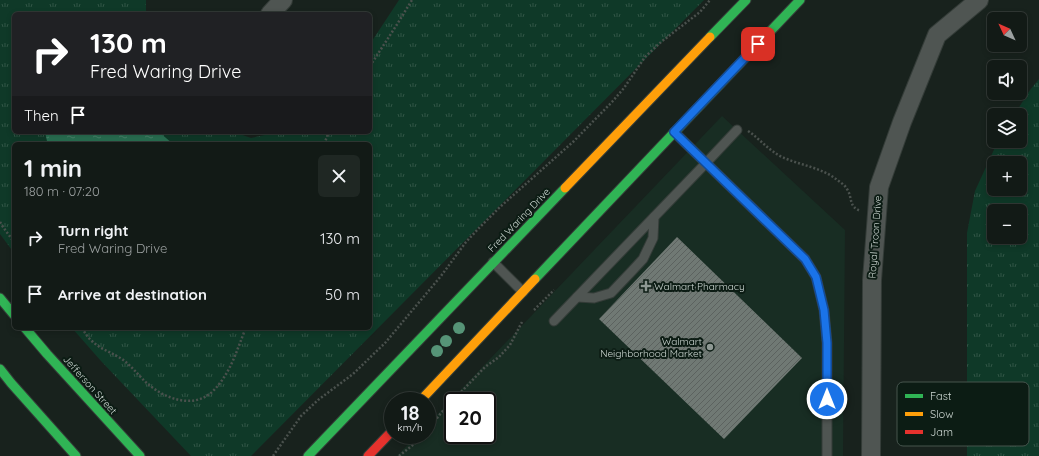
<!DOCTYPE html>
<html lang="en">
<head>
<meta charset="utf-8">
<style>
  :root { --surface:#121a16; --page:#1f2723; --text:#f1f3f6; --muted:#9ca1a1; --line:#313835 }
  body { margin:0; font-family:Quicksand,sans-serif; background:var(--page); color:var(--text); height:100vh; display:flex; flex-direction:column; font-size:15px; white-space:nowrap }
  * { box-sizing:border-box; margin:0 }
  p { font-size:13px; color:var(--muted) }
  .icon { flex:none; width:22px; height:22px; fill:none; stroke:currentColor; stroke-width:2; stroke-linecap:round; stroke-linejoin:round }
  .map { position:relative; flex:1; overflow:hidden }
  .drawer { position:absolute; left:12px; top:142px; width:360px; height:188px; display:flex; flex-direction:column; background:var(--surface); border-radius:6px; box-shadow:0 2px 6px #0003,0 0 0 1px var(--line) }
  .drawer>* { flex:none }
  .banner { position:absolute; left:12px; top:12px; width:360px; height:122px; border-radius:6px; box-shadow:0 2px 6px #0003,0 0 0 1px var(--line); background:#202124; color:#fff; overflow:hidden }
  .needle { width:26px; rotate:314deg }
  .controls { position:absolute; left:987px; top:12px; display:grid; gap:8px }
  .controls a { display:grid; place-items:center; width:40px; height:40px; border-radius:6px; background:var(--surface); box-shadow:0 2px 6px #0003,0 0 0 1px var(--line); font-size:20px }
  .speed { position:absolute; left:384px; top:392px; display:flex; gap:8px; font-size:20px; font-weight:700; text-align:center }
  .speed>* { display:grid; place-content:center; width:52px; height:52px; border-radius:50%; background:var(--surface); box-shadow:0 2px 6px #0003,0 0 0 1px var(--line); line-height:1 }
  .speed small { font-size:10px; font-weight:400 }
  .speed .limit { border:2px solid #111; border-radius:6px; background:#fff; color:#111 }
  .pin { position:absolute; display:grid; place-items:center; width:34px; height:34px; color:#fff; margin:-17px; border-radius:8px; box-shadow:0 2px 6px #0006 }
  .me { position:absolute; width:44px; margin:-22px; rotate:0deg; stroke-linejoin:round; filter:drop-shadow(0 0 3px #0008) }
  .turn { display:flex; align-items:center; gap:14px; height:84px; padding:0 12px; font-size:18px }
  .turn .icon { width:52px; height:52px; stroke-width:2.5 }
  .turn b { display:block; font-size:28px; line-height:34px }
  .then { display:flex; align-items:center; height:38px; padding:0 12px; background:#0003; gap:8px; font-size:15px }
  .round { display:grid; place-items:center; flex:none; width:42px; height:42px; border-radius:6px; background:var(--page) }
  .head { display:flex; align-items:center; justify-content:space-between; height:68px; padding:0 12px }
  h1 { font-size:24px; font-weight:700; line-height:30px }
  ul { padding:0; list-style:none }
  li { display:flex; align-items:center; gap:12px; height:56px; padding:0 12px }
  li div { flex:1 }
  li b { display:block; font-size:15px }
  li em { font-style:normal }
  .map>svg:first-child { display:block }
  .built { fill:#182d23; fill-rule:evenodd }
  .grass { fill:url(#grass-tufts); fill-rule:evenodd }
  .water { fill:url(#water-ripples) }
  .building { fill:url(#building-hatch) }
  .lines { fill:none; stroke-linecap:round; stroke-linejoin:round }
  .lane-casing { stroke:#343c38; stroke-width:11 }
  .street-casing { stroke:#343c38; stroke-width:20 }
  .fast-casing { stroke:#343c38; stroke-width:11 }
  .slow-casing { stroke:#343c38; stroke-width:11 }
  .jam-casing { stroke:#343c38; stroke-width:11 }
  .path { stroke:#4a514d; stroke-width:2.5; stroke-dasharray:2 2; stroke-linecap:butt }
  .lane { stroke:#4f5552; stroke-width:9 }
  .street { stroke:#4f5552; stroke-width:18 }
  .fast { stroke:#30b455; stroke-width:9 }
  .slow { stroke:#ff9f0a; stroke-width:9 }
  .jam { stroke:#e5322d; stroke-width:9 }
  .tree { fill:#569477 }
  .route-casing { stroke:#114b97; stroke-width:10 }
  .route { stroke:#1a73e8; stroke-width:7 }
  .poi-dot { fill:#8e9893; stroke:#0c1c14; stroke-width:1.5 }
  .labels { text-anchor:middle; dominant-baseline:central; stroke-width:4; stroke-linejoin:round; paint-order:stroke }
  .street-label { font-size:10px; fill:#cdd7d2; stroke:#0c1c14 }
  .poi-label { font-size:10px; fill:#cdd7d2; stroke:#0c1c14; text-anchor:start }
  .key { fill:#0c1c14; stroke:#46544d; stroke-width:1 }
  .key-label { font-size:11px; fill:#cdd7d2 }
</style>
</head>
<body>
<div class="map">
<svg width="1039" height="456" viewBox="0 0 1039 456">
  <defs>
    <pattern id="grass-tufts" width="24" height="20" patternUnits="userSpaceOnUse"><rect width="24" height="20" fill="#0f3928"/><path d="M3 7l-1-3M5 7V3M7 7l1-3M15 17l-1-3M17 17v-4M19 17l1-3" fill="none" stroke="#315546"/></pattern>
    <pattern id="water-ripples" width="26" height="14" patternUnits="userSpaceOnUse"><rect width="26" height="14" fill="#296f52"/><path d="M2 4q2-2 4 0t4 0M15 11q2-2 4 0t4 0" fill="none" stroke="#47836a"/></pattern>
    <pattern id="building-hatch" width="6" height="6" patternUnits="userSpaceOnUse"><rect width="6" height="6" fill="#707974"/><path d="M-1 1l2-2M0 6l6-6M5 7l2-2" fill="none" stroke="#5c625f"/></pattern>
  </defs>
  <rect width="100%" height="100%" fill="#18221d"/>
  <path class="built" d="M722,116l123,114 -2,226h-446l20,-21h10v-10zM453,401h34v34h-34z"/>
  <g class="grass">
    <polygon points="0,0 146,0 146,14 14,14 14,132 234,132 251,138 279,132 370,132 370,44 399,0 704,0 251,456 191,456 101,361 72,328 370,328 370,144 14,144 14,253 0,234"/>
    <path d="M1039,79v377h-72v-223l8,-42 23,-50h22v-26h-6l16,-25zM994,163h26v26h-26zM994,211h26v26h-26z"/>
  </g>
  <polygon class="water" points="45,132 159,132 173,144 49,144 47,141"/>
  <polygon class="building" points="677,237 802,358 724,439 599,319"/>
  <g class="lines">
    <defs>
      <g id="lane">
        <polyline points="674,132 805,259 816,277 824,310 827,343 827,456"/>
        <polyline points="493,262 523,292"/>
        <polyline points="577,297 594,298 611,293 631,272 643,259 653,238 654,217"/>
        <polyline points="554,321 706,163 737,130"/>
      </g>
      <g id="street">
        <polyline points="270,14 283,0"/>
        <polyline points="871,456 872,280 879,187 902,122 937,35 979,0"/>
      </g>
      <g id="fast">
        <polyline points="710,37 746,0"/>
        <polyline points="535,279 800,0"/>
        <polyline points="0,298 14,315"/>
        <polyline points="25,328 47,354 140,456"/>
        <polyline points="0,369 11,383 76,456"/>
        <polyline points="308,456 565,188"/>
      </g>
      <g id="slow">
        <polyline points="565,188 710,37"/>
        <polyline points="420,401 535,279"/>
      </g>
      <polyline id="jam" points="368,456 393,430"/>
    </defs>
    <use href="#lane" class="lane-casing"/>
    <use href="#street" class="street-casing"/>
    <use href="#fast" class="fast-casing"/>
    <use href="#slow" class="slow-casing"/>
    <use href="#jam" class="jam-casing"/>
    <g class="path">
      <polyline points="370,66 396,26 412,0"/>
      <path d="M748,131c12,8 20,19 34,26 17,8 38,10 54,22 4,3 9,6 11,10 6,9 1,18 14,22"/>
      <polyline points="324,144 329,132"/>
      <polyline points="0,222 3,227 14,242"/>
      <polyline points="534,310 554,290"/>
      <path d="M82,328c3,5 6,10 11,14 10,9 24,12 34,21 9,8 16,18 26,25 18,13 44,20 61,2 11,-11 19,-28 24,-42 3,-7 5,-14 8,-20"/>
      <polyline points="427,431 441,413 485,367 499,357 510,345 522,322"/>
      <polyline points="273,456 301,416 318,400 353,374 385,343 441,276 466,242 479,228 500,207 574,141 612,102 624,88 645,57 661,42 700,12 710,0"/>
      <polyline points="399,456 418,441 423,435"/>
    </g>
    <use href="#lane" class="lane"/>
    <use href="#street" class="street"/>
    <use href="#fast" class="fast"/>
    <use href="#slow" class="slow"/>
    <use href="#jam" class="jam"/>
  </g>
  <g class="tree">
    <circle cx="459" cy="328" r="6"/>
    <circle cx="446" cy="341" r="6"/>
    <circle cx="437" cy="351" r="6"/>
  </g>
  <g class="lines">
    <defs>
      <polyline id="route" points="758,44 674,132 805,259 816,277 824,310 827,343 827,399"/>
    </defs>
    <use href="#route" class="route-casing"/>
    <use href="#route" class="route"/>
  </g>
  <g class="poi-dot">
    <path d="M644 280h4v4h4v4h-4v4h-4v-4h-4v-4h4z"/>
    <circle cx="710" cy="347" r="4"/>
  </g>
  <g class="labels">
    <g class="street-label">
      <text transform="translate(519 220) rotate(-46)">Fred Waring Drive</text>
      <text transform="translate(875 237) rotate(-86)">Royal Troon Drive</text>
      <text transform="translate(90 385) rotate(48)">Jefferson Street</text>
    </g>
    <g class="poi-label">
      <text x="654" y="286">Walmart Pharmacy</text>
      <text x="702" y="341" text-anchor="end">Walmart<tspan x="702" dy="12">Neighborhood Market</tspan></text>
    </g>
  </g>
  <rect x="897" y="382" width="132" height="64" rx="6" class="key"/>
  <rect x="905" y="394" width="18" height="4" fill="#30b455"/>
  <rect x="905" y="412" width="18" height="4" fill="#ff9f0a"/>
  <rect x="905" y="430" width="18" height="4" fill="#e5322d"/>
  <g class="key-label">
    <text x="930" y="400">Fast</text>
    <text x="930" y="418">Slow</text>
    <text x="930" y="436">Jam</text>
  </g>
</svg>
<div class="controls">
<a><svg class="needle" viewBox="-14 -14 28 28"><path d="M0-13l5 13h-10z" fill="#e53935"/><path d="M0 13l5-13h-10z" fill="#9ca1a1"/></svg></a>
<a><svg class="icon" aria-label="sound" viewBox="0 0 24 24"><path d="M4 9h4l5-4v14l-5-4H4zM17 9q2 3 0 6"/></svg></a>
<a><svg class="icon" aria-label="layers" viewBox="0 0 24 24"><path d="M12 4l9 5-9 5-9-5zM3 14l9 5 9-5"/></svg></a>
<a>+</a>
<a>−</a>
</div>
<div class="speed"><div>18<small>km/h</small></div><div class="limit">20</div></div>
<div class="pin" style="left:758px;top:44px;background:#d93025"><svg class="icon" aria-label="arrive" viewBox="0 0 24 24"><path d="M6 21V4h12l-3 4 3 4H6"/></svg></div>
<svg class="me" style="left:827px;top:399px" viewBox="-20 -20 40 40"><circle r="17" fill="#1a73e8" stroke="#fff" stroke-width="3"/><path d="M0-11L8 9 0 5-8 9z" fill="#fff"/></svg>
<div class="banner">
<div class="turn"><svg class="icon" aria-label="right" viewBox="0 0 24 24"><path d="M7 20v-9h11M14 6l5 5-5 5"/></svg><div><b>130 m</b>Fred Waring Drive</div></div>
<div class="then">Then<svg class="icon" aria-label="arrive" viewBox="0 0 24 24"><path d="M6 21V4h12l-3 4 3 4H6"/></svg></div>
</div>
<section class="drawer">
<div class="head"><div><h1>1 min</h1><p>180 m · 07:20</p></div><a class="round"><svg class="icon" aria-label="close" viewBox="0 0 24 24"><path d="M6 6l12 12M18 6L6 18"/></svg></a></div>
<ul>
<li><svg class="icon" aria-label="right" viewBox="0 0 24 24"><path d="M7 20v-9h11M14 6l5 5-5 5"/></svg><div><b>Turn right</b><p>Fred Waring Drive</p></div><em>130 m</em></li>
<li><svg class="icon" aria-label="arrive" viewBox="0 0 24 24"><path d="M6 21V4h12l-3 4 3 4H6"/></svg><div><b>Arrive at destination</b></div><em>50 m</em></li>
</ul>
</section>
</div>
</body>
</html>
